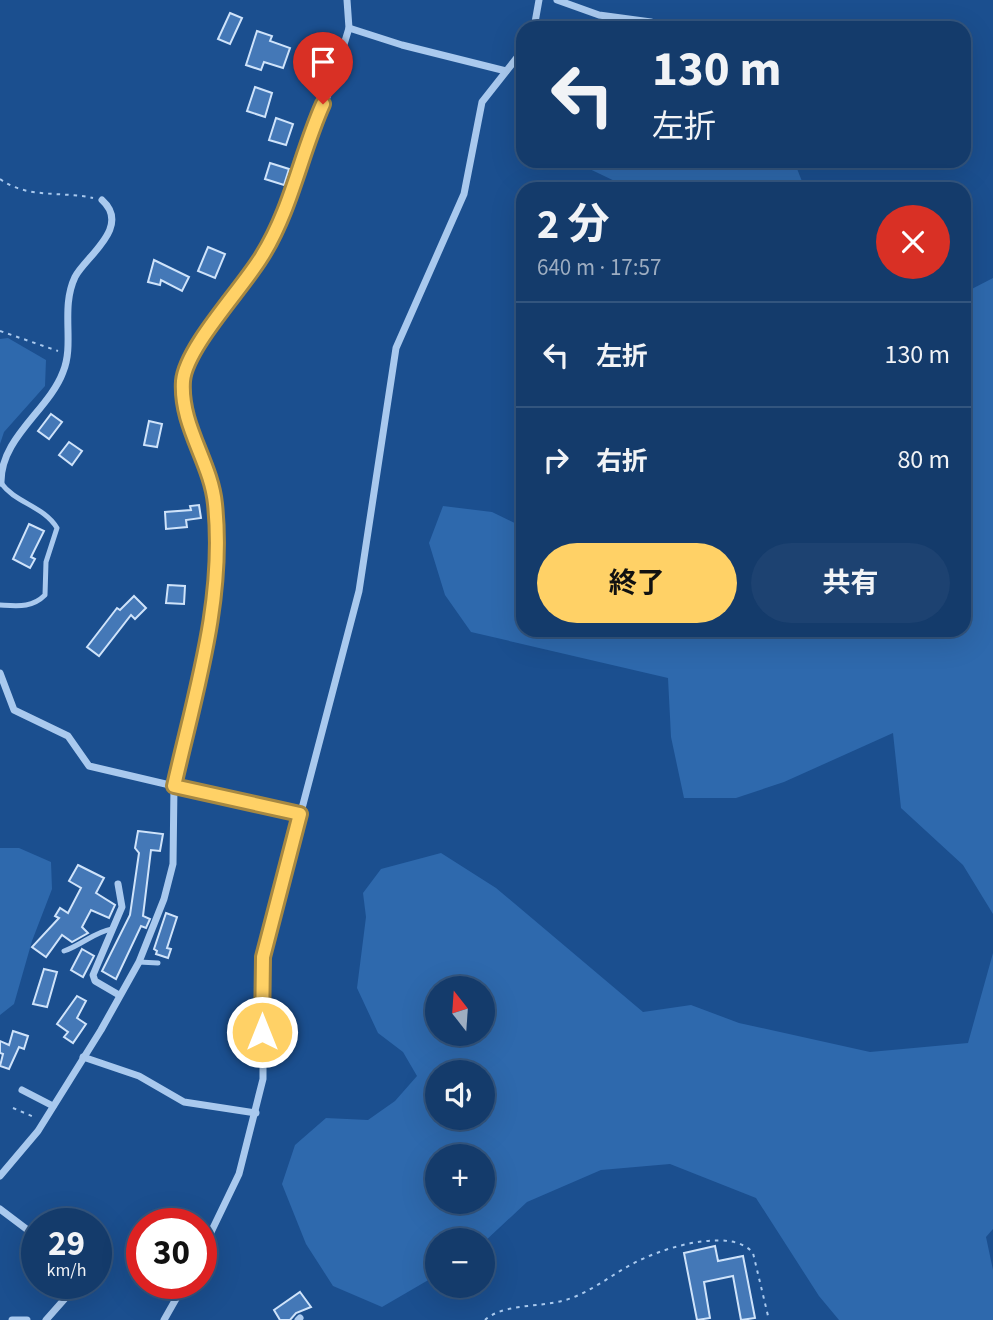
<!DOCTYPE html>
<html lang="ja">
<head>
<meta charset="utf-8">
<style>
  :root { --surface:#143b6b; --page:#1d4271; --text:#f1f3f6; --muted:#9dadc1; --line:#33557e; --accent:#ffd166 }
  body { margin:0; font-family:"Source Sans 3","Noto Sans JP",sans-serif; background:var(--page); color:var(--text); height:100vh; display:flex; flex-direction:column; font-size:26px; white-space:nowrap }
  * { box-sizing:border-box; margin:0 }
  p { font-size:23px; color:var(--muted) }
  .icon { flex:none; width:38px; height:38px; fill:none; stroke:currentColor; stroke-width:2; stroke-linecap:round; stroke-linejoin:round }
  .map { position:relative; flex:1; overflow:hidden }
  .drawer { position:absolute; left:516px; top:182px; width:455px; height:455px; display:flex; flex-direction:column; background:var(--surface); border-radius:21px; box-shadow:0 7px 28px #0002,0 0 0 2px var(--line) }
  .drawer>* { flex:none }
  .hud { position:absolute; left:516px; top:21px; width:455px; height:147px; border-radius:21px; box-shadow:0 7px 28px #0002,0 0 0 2px var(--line); background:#143b6b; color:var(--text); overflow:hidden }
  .needle { width:46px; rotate:343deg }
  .tools { position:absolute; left:425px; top:976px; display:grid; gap:14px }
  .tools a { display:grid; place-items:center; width:70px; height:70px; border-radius:50%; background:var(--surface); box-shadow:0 7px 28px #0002,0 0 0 2px var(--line); font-size:35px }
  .speed { position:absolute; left:21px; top:1208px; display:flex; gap:14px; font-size:35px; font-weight:700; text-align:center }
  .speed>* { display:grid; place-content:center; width:91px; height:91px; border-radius:50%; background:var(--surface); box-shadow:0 7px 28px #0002,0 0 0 2px var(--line); line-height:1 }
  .speed small { font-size:18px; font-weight:400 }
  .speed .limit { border:10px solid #d22; background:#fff; color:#111 }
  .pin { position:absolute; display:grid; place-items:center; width:60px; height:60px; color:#fff; margin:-72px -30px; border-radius:50% 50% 50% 0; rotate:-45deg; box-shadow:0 0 7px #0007 }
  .pin .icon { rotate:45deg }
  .me { position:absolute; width:77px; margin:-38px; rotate:0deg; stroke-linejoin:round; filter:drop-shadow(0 0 5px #0008) }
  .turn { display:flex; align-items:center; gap:24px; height:147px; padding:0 21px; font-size:32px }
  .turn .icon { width:91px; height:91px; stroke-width:2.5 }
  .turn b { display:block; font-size:49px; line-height:60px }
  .round { display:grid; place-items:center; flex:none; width:74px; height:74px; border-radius:37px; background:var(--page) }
  .head { display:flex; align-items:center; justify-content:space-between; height:119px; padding:0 21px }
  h1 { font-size:42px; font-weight:700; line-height:52px }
  .primary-button { display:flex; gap:14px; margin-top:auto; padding:14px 21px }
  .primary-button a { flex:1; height:80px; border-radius:42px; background:var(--accent); color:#111; font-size:28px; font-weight:700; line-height:80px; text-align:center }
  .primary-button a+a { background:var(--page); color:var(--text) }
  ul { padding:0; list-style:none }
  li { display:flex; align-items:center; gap:21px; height:105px; padding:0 21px; border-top:2px solid var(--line) }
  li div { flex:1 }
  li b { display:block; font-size:26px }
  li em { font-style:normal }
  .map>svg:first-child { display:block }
  .green { fill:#2e69ad; fill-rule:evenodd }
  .building { fill:#4478b7; stroke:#cfe3fa; stroke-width:2 }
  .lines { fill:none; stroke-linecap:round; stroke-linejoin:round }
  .path { stroke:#a9c9ee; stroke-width:2; stroke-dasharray:3.5 5; stroke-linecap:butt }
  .lane { stroke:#a9c9ee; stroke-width:5 }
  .street { stroke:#a9c9ee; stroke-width:7 }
  .route-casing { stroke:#a68842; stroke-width:18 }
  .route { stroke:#ffd166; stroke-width:12 }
</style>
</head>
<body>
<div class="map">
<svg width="993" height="1320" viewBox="0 0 993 1320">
  <rect width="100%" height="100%" fill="#1b4f8f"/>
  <g class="green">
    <polygon points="573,161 794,161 805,189 624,189 625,186"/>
    <polygon points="993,278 993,914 963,865 901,808 893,733 784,782 736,798 684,798 671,737 668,678 471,632 445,595 429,543 443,506 492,512 523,527 523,630 964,630 964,293"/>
    <polygon points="8,338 46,360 45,386 4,432 0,444 0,339"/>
    <polygon points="0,848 19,848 51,862 52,889 32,941 14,1004 0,1015"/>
    <path d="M441,853l55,35 147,124 48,-7 48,18 131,29 98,-9 25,-90v276l-7,8 7,33v50h-154l-20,-24 -63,-98 -86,-34 -69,6 -74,32 -44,41 -45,-2 -1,34 -55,32 -49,-21 -27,-42 -24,-60 13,-39 31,-27 42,2 27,-19 22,-25 -14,-24 -25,-19 -21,-45 9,-71 -3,-24 18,-24zM438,989h45v45h-45zM438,1073h45v45h-45zM438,1157h45v45h-45z"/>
  </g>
  <g class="building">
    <polygon points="230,13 242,18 230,44 218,39"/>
    <polygon points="257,31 272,36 270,41 290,48 283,68 264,62 261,70 246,65"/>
    <polygon points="255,87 272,93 265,117 247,111"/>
    <polygon points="276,118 293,124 286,145 269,140"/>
    <polygon points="270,163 289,169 284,185 265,179"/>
    <polygon points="208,247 225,254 215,278 198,271"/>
    <polygon points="154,260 189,277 182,291 161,280 160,285 148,282"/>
    <polygon points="51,414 62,422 49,439 38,431"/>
    <polygon points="149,421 162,424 157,447 144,445"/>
    <polygon points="69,442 82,451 72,465 59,455"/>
    <polygon points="199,505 201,518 186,520 187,527 166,529 165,512 191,510 190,506"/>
    <polygon points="29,524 44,531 31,557 35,559 30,568 13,559"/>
    <polygon points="168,585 185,586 184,604 166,603"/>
    <polygon points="134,596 146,608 135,619 131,615 99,656 87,647 117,608 120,610"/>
    <polygon points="138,831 163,834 160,851 151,850 143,916 150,919 146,928 141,926 116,979 102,971 130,915 139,853 135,848"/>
    <polygon points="78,865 104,878 96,893 115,905 109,918 91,910 82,927 88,933 72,942 62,935 46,957 32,947 59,918 55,916 60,908 68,913 81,888 69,881"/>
    <polygon points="166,913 177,917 167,948 171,949 168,958 156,954 157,951 154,949"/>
    <polygon points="82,949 94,956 83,977 71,970"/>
    <polygon points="44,969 57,972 47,1007 33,1004"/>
    <polygon points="77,996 86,1001 77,1018 86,1024 73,1043 64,1037 68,1032 57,1024"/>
    <polygon points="13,1031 28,1036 24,1049 19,1047 9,1069 0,1066 3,1054 0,1053 0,1041 9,1045"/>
    <polygon points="715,1246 718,1261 743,1256 755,1318 741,1320 733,1276 704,1282 710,1318 697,1320 684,1253"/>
    <polygon points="300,1292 311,1307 296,1313 290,1320 280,1320 274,1310"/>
  </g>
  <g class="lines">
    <g class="path">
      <path d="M0,179c27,20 62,12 93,19"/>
      <polyline points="0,331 58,351"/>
      <polyline points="13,1108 34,1117"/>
      <path d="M485,1320c17,-16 54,-13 77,-19 31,-8 55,-32 85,-44 24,-11 86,-29 106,-4l16,67"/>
    </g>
    <g class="lane">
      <path d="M0,605c18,1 32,3 45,-10l1,-33 11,-34c-13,-22 -42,-25 -56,-45"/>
      <polyline points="174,786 300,814"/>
      <path d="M64,951c18,-6 30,-19 48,-22"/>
      <polyline points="139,962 158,963"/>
    </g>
    <g class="street">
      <polyline points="557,0 599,15 651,22 664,28"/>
      <polyline points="349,28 402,45 506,71"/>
      <polyline points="534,28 539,0"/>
      <path d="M1,483c-1,-45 48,-73 62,-111 12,-29 -3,-63 12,-95 10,-20 57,-50 27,-77"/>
      <polyline points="0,673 14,710 68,736 89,766 174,786"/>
      <polyline points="118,884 122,907 93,975 95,981 119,995"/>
      <polyline points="83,1057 139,1076 184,1102 256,1113"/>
      <polyline points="22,1090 53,1106"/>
      <polyline points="0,1176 38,1131 101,1030 139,962 164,899 173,864 174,786 204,664 219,551 215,500 187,420 183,380 195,351 263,255 276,227 331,87 349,28 347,0"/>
      <polyline points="0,1209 37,1237"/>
      <polyline points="201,1253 239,1174 263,1079 263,957 359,591 396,348 464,194 482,102 523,50"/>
      <polyline points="12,1320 27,1320"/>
      <polyline points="46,1320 69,1294 72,1283"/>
      <polyline points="164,1320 185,1283"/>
      <polyline points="298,1320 300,1318"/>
    </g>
  </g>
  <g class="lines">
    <defs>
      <path id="route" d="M262,1032l1,-75 37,-143 -126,-28c21,-93 51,-186 41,-282 -4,-42 -35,-78 -32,-123 3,-34 60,-93 79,-125 29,-46 39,-103 61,-152"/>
    </defs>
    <use href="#route" class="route-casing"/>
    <use href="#route" class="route"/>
  </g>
</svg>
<div class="tools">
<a><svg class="needle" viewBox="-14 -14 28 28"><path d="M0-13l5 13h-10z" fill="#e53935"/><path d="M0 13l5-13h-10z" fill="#9dadc1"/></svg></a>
<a><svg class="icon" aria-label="sound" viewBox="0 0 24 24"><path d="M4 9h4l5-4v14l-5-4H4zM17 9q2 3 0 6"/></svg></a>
<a>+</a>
<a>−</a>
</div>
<div class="speed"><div>29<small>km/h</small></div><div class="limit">30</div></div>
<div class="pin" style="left:323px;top:104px;background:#d93025"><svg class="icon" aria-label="arrive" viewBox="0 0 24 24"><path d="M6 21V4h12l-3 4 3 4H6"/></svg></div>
<svg class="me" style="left:262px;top:1032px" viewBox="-20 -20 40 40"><circle r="17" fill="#ffd166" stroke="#fff" stroke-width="3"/><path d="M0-11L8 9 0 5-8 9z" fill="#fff"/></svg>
<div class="hud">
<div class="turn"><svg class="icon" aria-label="left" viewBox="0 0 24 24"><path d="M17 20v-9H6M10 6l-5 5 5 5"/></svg><div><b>130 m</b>左折</div></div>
</div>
<section class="drawer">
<div class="head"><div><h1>2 分</h1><p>640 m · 17:57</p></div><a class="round" style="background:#d93025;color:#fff"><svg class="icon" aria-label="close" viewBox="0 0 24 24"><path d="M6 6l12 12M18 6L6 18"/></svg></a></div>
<ul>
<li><svg class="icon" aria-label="left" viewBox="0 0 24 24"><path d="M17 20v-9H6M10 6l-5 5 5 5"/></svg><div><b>左折</b></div><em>130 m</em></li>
<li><svg class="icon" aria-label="right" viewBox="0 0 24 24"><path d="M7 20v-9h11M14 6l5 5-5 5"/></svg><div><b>右折</b></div><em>80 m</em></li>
</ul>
<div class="primary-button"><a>終了</a><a>共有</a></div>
</section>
</div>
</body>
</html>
